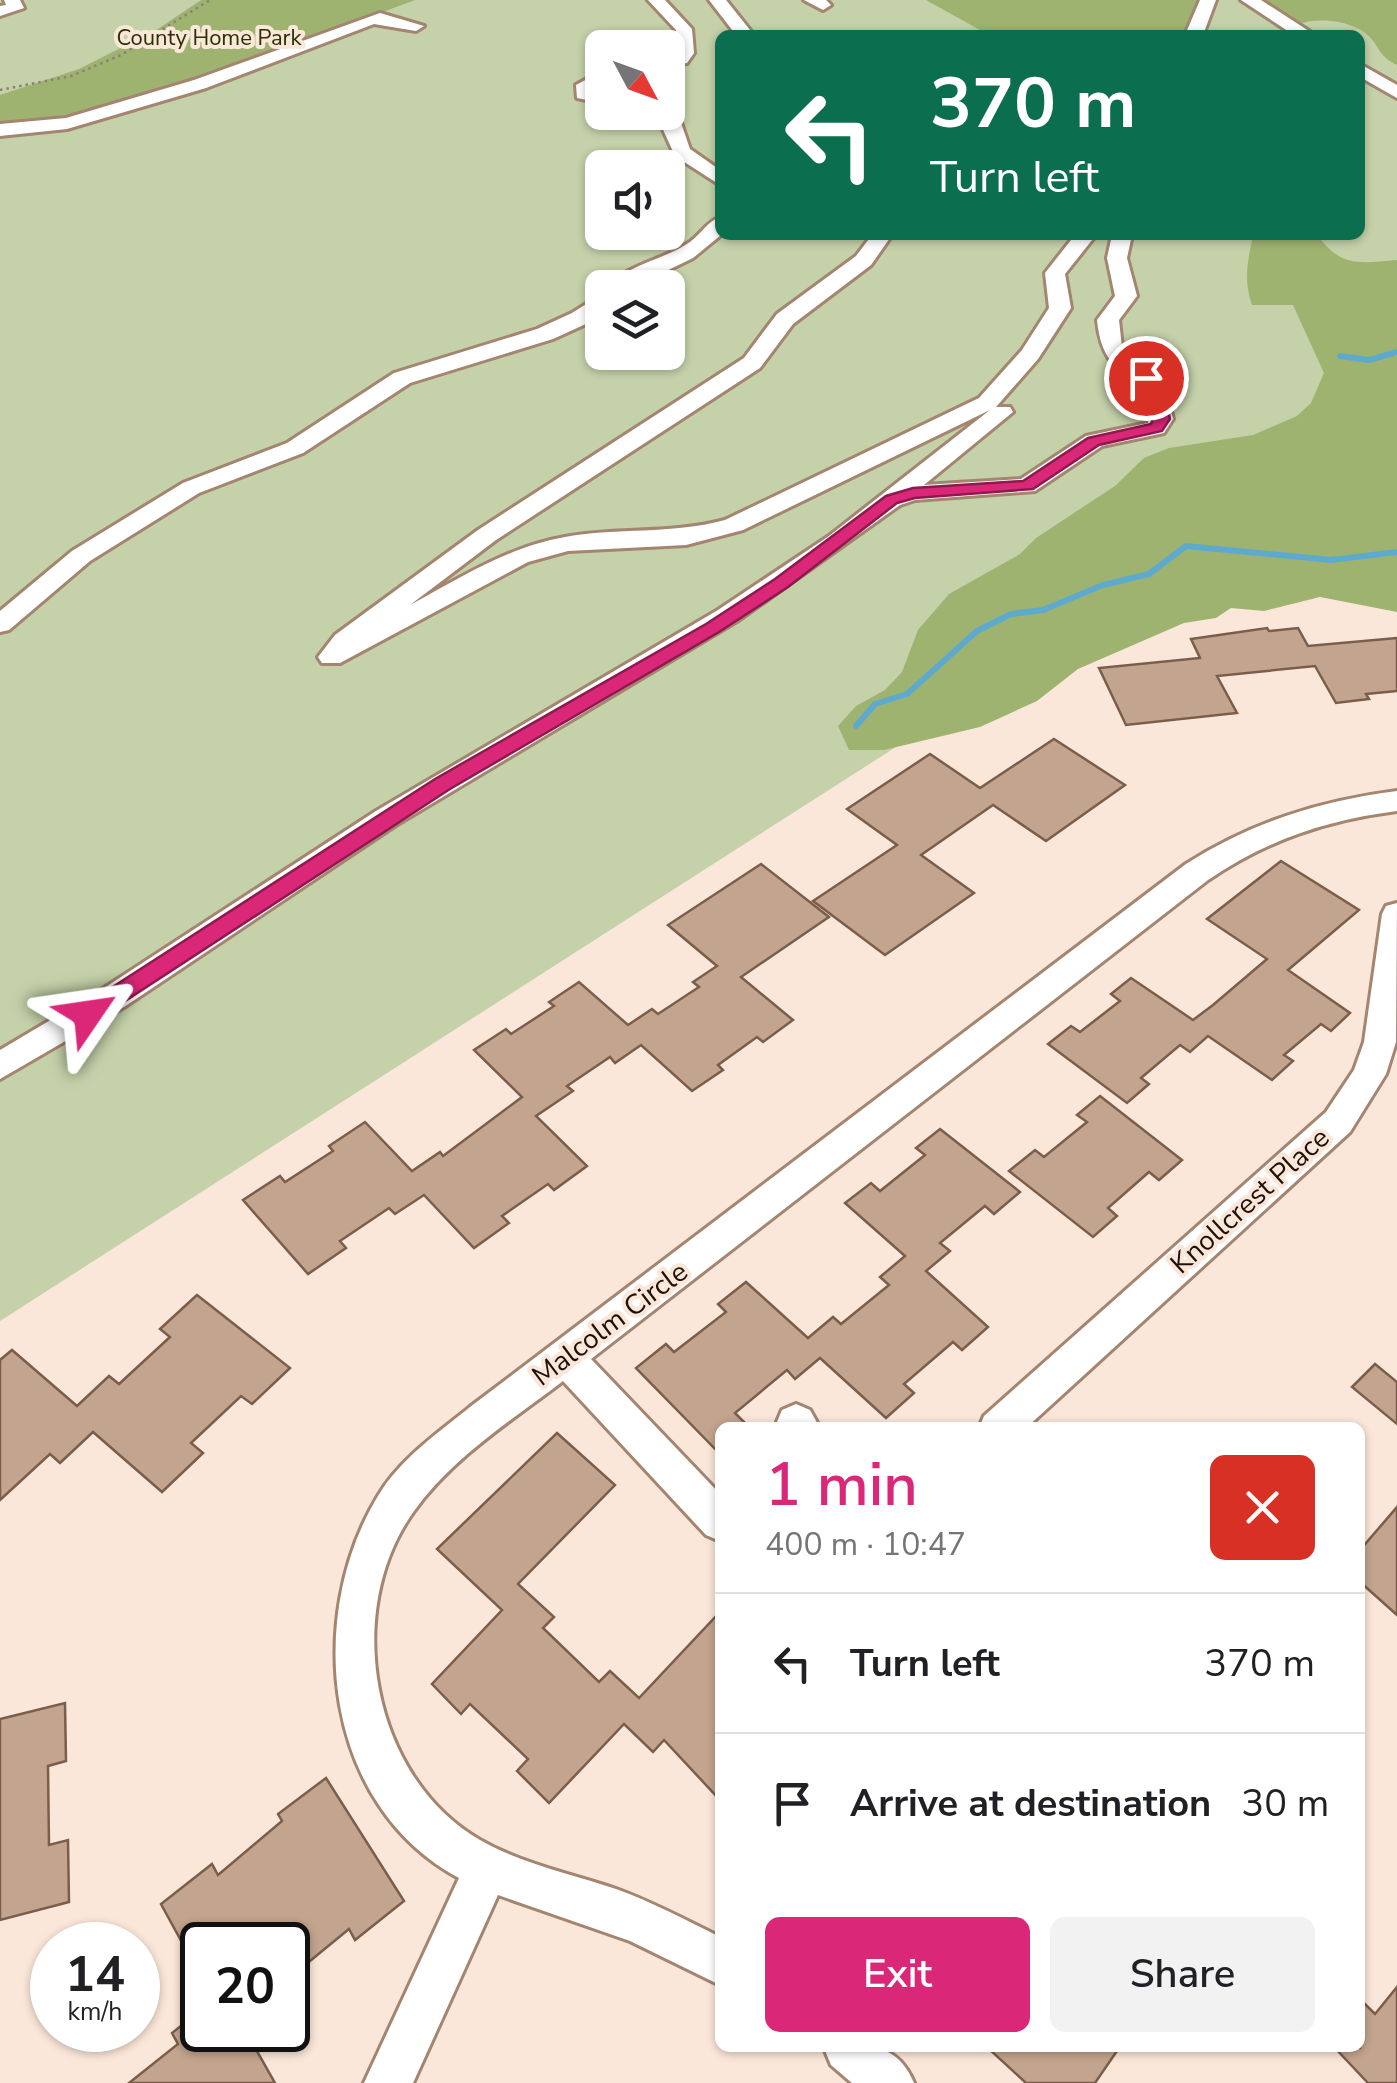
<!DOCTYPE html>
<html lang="en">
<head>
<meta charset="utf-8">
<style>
  :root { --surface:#fff; --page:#f2f2f2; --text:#202124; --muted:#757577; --line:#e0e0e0; --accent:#db2777 }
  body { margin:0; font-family:"Nunito Sans",sans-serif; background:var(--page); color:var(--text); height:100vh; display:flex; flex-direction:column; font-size:38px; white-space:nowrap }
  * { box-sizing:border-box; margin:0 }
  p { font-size:32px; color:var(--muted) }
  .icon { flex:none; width:55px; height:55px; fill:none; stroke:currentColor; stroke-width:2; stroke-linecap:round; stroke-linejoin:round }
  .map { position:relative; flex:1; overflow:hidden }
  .drawer { position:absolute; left:715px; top:1422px; width:650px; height:630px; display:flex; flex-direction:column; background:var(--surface); border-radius:15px; box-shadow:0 2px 8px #0004 }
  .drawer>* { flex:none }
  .hud { position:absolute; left:715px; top:30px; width:650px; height:210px; border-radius:15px; box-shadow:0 2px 8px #0004; background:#0b6e4f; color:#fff; overflow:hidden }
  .needle { width:65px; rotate:131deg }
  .tools { position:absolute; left:585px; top:30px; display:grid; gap:20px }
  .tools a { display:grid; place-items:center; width:100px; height:100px; border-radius:15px; background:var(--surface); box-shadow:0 2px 8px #0004; font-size:50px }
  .speed { position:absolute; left:30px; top:1922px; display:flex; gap:20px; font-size:50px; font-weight:700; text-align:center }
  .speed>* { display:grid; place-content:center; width:130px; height:130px; border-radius:50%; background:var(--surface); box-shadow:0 2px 8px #0004; line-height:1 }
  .speed small { font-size:25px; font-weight:400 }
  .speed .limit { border:5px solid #111; border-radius:15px; background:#fff; color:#111 }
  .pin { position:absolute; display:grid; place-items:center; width:85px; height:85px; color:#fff; margin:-42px; border:5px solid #fff; border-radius:50%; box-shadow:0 2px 10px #0007 }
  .me { position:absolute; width:110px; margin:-55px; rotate:58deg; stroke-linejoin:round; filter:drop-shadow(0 0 8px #0008) }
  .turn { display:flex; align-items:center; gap:35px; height:210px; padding:0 50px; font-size:45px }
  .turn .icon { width:130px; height:130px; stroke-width:2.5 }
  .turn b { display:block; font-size:70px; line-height:85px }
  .round { display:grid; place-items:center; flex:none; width:105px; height:105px; border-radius:15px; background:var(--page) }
  .overview { display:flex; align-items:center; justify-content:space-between; height:170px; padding:0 50px }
  h1 { font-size:60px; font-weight:600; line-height:75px; color:var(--accent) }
  .action { display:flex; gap:20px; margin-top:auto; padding:20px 50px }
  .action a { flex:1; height:115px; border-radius:15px; background:var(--accent); color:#fff; font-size:40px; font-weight:600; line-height:115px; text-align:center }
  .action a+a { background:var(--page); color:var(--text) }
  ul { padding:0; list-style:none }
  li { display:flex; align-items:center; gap:30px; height:140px; padding:0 50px; border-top:2px solid var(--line) }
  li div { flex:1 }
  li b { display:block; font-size:38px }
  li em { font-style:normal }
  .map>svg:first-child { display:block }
  .green { fill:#c4d1a9; fill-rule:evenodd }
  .forest { fill:#9fb371 }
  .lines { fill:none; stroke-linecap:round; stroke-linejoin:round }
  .stream { stroke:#5eaacd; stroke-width:6 }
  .building { fill:#c3a48e; stroke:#7a5e4a; stroke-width:2.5 }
  .minor-casing { stroke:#a38570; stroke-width:6 }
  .path { stroke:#8f8075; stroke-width:2.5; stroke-dasharray:2.5 4; stroke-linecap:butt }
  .minor { fill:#fff; fill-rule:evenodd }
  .route { fill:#db2777; stroke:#8e194d; stroke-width:2.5 }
  .labels { text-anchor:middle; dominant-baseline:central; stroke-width:8; stroke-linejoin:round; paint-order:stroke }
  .far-park-label { font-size:22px; fill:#273200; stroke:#fbe7d9 }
  .street-label { font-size:28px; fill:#1c1109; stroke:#fbe7d9 }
</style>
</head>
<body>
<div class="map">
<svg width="1397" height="2083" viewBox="0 0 1397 2083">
  <rect width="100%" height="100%" fill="#fbe7d9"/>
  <path class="green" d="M0,0h1320l77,23v403l-1397,895zM720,35h640v200h-640zM602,48h66v64h-66zM602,168h66v64h-66zM602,288h66v64h-66z"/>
  <g class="forest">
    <path d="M201,0h214c-136,50 -270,109 -415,125v-30l79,-26 79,-40z"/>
    <polygon points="926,0 1200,0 1187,35 989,35"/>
    <path d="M1247,0h150v65c-14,-7 -15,-11 -23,-23 -14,-20 -50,-25 -71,-19z"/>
    <path d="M1253,235h64c25,33 42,28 80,25v352l-77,-15 -56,14 -33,-3 -15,10 -32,5 -106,46 -41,32 -57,26 -96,23h-35l-11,-24 18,-20 29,-16 17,-18 16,-42 31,-36 71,-40 16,-16 79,-52 29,-28 25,-10 84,-13 44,-19 14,-13 13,-30 -31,-68h-41c-9,-25 -4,-45 1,-70z"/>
  </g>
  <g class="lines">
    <g class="stream">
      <polyline points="1340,356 1369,360 1397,352"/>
      <polyline points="856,726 875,704 907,694 977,631 1011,614 1043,610 1103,585 1149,574 1186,546 1331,560 1397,552"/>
    </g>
  </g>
  <g class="building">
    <polygon points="1267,628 1269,631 1298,628 1308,646 1397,638 1397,691 1366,694 1369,699 1336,703 1315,666 1217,676 1237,713 1126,725 1099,668 1200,658 1191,639"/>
    <polygon points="1054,739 1125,785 1046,841 993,805 921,855 974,893 885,955 813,901 897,845 847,809 930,754 980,788"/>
    <polygon points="1281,861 1359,910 1288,970 1350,1013 1331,1031 1321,1024 1284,1055 1293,1061 1272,1080 1208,1036 1190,1052 1180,1045 1141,1078 1149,1084 1127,1103 1048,1044 1071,1026 1080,1032 1120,1001 1111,994 1131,978 1193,1020 1213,1005 1267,959 1207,919"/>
    <polygon points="761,864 829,917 741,977 793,1020 763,1042 757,1037 718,1065 723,1070 692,1091 641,1045 615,1063 610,1057 567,1086 573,1091 536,1116 587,1166 554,1190 548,1184 502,1216 509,1223 474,1248 424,1195 395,1214 389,1208 340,1241 346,1248 308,1274 243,1200 280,1176 285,1182 333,1151 329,1146 365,1122 412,1171 440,1152 443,1156 522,1097 474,1050 506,1029 511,1034 554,1006 549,1002 579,982 628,1025 652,1009 658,1014 699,987 693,982 717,966 668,925"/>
    <polygon points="1100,1096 1182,1160 1159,1180 1149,1172 1108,1208 1117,1216 1093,1237 1009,1171 1035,1150 1044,1157 1087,1122 1077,1115"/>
    <polygon points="940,1129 1020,1192 994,1214 985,1206 940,1243 950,1251 926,1271 988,1327 962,1350 953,1342 904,1384 914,1393 886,1418 820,1358 795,1379 787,1370 735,1413 750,1428 720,1428 720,1454 636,1368 666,1344 674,1352 726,1312 718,1304 746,1282 808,1338 833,1317 841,1324 889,1285 880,1277 905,1256 845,1203 871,1183 880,1191 925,1155 916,1148"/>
    <polygon points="197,1295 290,1368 252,1404 241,1396 191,1443 203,1453 162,1492 93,1432 60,1463 50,1454 0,1500 0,1360 12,1350 77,1406 109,1376 119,1384 170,1337 160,1329"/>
    <polygon points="1375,1364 1397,1382 1397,1424 1352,1387"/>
    <polygon points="557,1433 615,1485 518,1584 554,1617 543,1628 599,1682 610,1671 639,1698 720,1612 720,1800 664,1740 653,1752 624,1724 549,1803 517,1771 528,1759 470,1704 461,1714 432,1684 502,1610 437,1549"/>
    <polygon points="1397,1507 1397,1615 1360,1582 1360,1550"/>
    <polygon points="65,1703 66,1761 48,1766 49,1845 68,1840 69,1902 0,1920 0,1719"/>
    <polygon points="326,1778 404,1901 355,1940 349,1929 288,1979 288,1945 202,1945 202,1979 161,1904 212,1864 218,1875 282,1821 278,1814"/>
    <polygon points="1397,1987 1397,2083 1368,2083 1335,2048 1360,2048 1360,1999 1375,2014"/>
    <polygon points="202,2009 202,2030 245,2030 275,2083 129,2083 178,2044 172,2033"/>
    <polygon points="988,2048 1119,2048 1095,2083 1026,2083"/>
  </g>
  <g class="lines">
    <defs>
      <g id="minor">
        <polygon points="4,0 20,0 24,8 0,16 0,6 6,5"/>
        <polygon points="648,0 665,0 692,29 694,53 687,63 668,66 668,56 676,53 676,30"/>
        <polygon points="709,0 726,0 754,35 736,35"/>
        <polygon points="804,0 826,0 831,5 823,10"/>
        <polygon points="1200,0 1216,0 1203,35 1185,35"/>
        <polygon points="1241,0 1261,0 1315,35 1294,35"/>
        <polygon points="380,13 424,26 416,31 374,24 206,88 67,129 0,136 0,124 66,118 194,80"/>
        <polygon points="1360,64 1397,85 1397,98 1360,77"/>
        <polygon points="602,71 602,83 592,90 602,93 602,103 577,98 576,85"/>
        <polygon points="668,107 680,120 690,149 720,170 720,185 675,156 655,112 668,112"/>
        <path d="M720,217l1,18 -28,23 -62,30h-25c22,-24 58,-28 84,-46 11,-8 18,-21 30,-25z"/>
        <path d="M872,235h20l-21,30 -78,59 -33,44 -264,172 -86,65c50,-27 98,-58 155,-68 54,-10 104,-2 160,-17l254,-122 43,-48 27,-42 -4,-35 30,-38h21l-31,39 6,34 -33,51 -42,48h14l3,5 -89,73 97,-6 65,-43 62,-13 -3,-32c-30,-24 -44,-31 -48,-71l18,-24 -8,-38 5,-23h20l-5,23 10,38 -18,24 3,27 42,37 9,35 -9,14 -62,13 -67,45 -120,9 -15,5 -163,116 -341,204 -272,182 -124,72v-29l101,-60 275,-179 342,-201 111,-74 161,-126 -247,120 -57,15 -118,6 -40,11 -188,101h-18l-4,-6 17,-22 143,-105 266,-172 33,-44 79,-58z"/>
        <polygon points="602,294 602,310 588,323 553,339 410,383 303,453 199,493 90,561 9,630 0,632 0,611 72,551 183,483 287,443 394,373 537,329 572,313"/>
        <path d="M1397,791v20c-71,9 -130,29 -189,69l-617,479 129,135v47l-14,-6 -143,-154c-51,39 -111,77 -149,130 -73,101 -42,267 66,329 42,24 91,34 136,49 36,13 70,31 104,48v48l-90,-44 -132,-46 -85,188h-49l95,-205c-135,-72 -155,-260 -81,-382 22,-37 60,-63 92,-89l716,-543c66,-42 134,-63 211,-73z"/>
        <polygon points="1397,903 1396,1042 1386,1074 1350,1132 1026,1428 979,1428 984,1416 1326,1112 1354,1070 1364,1042 1382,914 1386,906"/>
        <polygon points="796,1404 810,1410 820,1428 779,1428 777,1422 782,1410"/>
        <path d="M824,2048c40,-3 72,-8 90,35h-62l-21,-18z"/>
      </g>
    </defs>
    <use href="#minor" class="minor-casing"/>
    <polyline class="path" points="0,90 71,76 121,55 210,0"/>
    <use href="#minor" class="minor"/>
  </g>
  <path class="route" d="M1140,375h11l13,14 6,30 -8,12 -63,14 -66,44 -118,9 -18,5 -109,84 -69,45 -269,157 -354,231h-16l-3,-6 3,-6 355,-229 271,-155 69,-45 111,-83 27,-8 110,-7 65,-43 63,-14c8,-17 -3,-32 -13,-46z"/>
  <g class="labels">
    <g class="far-park-label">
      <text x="209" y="38">County Home Park</text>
    </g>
    <g class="street-label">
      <text transform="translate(1250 1201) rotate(-42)">Knollcrest Place</text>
      <text transform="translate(610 1324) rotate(-37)">Malcolm Circle</text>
    </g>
  </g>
</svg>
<div class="tools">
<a><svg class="needle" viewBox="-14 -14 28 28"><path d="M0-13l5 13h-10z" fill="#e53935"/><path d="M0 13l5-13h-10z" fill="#757577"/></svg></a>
<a><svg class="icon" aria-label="sound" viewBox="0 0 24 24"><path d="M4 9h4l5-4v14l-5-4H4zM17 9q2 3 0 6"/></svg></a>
<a><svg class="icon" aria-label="layers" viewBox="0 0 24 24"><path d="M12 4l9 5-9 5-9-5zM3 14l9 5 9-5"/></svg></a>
</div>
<div class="speed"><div>14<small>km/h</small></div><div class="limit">20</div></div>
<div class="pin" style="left:1146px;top:378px;background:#d93025"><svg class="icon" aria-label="arrive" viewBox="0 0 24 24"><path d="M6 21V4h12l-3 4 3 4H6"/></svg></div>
<svg class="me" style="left:88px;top:1014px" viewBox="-20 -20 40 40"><path d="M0-17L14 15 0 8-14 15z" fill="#db2777" stroke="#fff" stroke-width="4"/></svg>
<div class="hud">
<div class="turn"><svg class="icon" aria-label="left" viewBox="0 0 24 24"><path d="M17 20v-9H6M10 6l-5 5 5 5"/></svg><div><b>370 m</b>Turn left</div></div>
</div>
<section class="drawer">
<div class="overview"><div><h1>1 min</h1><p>400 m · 10:47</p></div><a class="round" style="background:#d93025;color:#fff"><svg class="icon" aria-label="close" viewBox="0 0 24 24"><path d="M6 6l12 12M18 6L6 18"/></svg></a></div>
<ul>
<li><svg class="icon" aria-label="left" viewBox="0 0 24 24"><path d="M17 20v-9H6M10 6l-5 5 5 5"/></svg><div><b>Turn left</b></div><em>370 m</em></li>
<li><svg class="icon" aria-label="arrive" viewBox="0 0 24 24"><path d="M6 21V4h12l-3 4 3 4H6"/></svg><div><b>Arrive at destination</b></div><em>30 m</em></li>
</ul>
<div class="action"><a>Exit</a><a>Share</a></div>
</section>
</div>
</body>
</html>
